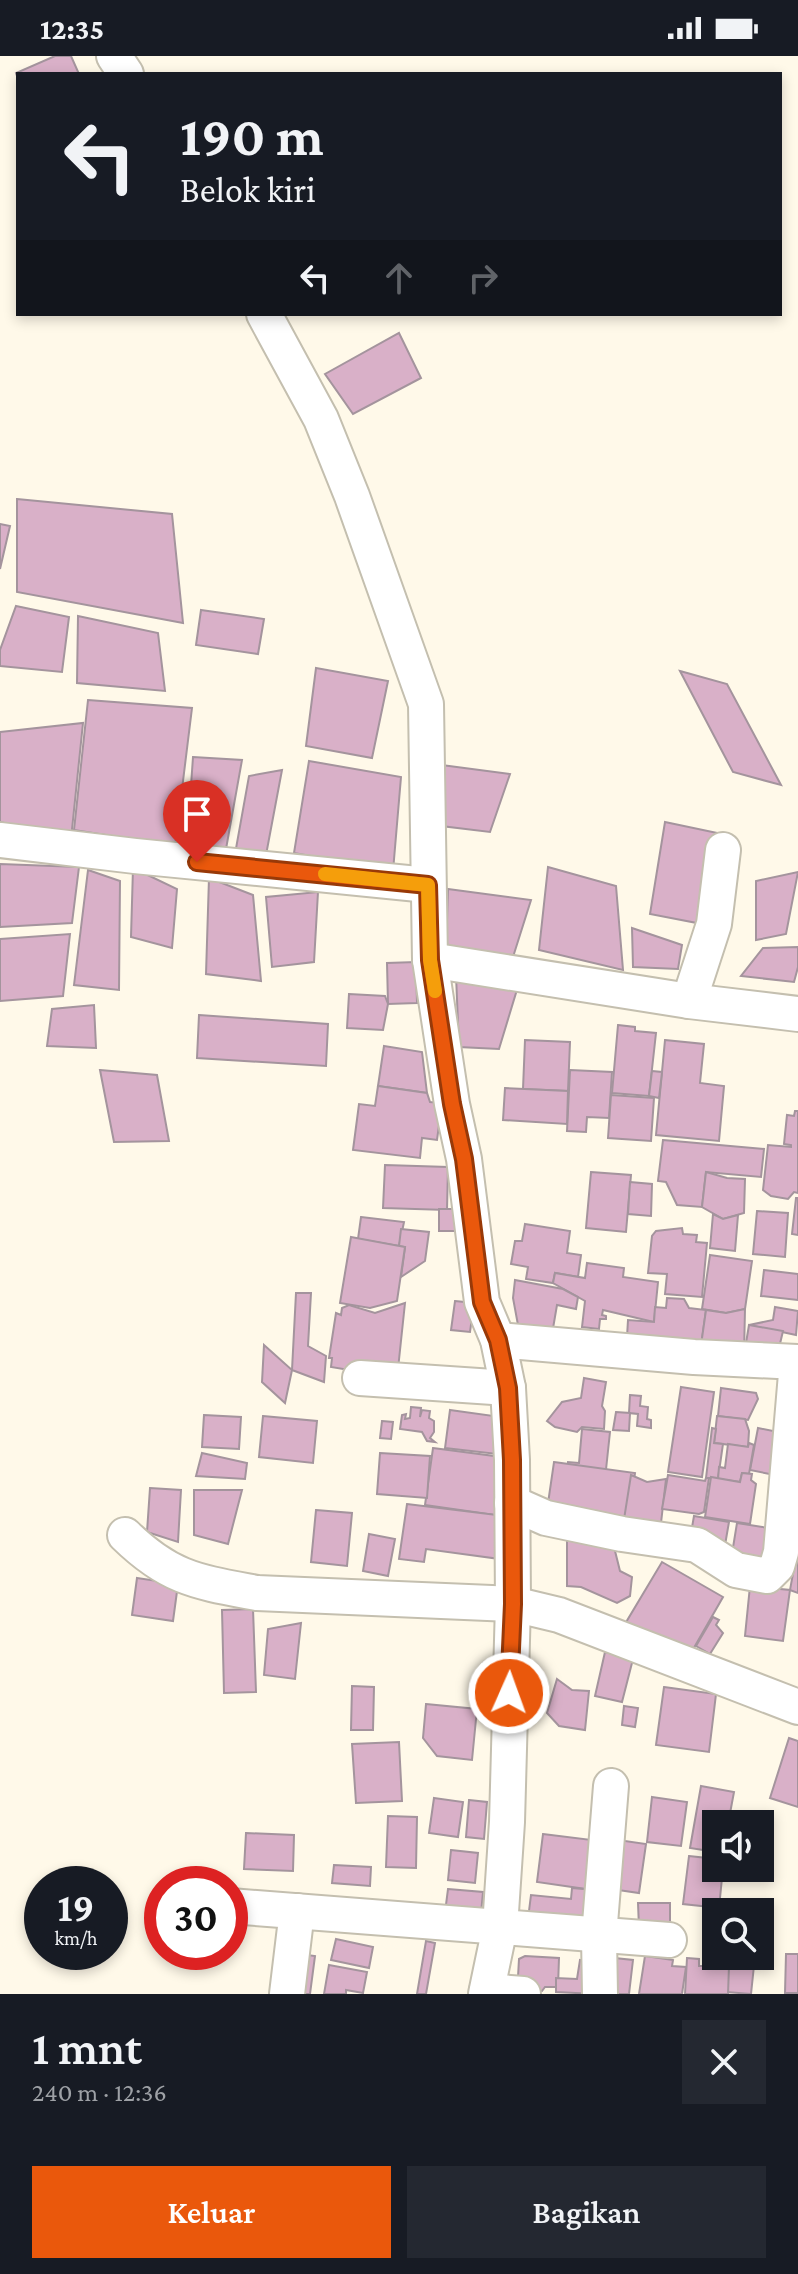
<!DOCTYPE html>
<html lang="id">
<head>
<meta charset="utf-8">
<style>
  :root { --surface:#171b24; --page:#242831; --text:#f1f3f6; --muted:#9ea1a6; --accent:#ea580c }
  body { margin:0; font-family:"Crimson Pro",serif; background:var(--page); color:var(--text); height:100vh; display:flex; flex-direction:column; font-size:30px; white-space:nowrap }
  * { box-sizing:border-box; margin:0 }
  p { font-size:26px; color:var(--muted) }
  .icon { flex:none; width:44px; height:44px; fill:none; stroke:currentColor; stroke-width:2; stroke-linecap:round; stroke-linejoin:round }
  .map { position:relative; height:1938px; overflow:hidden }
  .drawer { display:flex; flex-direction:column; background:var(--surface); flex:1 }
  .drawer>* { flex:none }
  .hud { position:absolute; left:16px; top:16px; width:766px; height:244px; border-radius:0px; box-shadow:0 4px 12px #0003; background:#171b24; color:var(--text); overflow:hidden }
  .tools { position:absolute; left:702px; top:1754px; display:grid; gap:16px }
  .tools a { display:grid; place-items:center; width:72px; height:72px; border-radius:0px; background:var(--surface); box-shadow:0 4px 12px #0003; font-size:40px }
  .speed { position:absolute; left:24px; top:1810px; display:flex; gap:16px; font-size:40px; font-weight:700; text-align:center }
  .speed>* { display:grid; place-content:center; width:104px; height:104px; border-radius:50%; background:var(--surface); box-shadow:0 4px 12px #0003; line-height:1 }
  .speed small { font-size:20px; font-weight:400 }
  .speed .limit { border:12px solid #d22; background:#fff; color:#111 }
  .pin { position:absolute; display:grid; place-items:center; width:68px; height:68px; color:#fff; margin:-82px -34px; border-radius:50% 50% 50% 0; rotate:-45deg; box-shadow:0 0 8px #0007 }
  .pin .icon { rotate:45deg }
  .me { position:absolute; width:88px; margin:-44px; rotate:2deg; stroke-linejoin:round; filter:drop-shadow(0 0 6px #0008) }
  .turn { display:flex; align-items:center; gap:28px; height:168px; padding:0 32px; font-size:36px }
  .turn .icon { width:104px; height:104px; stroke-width:2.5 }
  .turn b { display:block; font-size:56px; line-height:68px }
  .lanes { display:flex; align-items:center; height:76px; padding:0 32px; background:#0003; justify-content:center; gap:40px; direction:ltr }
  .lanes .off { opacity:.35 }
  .round { display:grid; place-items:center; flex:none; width:84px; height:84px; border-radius:0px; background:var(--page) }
  .overview { display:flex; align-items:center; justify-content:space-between; height:136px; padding:0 32px }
  h1 { font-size:48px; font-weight:600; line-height:60px }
  .cta { display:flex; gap:16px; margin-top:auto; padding:16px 32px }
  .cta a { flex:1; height:92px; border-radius:0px; background:var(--accent); color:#fff; font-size:32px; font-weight:600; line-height:92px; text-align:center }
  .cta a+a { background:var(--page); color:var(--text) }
  .status { display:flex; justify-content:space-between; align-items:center; height:56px; padding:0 40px; background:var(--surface); direction:ltr }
  .status svg { height:22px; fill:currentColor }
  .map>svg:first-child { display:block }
  .building { fill:#d9b0c8; stroke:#a4949d; stroke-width:2 }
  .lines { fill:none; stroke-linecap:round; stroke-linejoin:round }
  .minor-casing { stroke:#c4bfaf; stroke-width:38 }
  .minor { stroke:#fff; stroke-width:34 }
  .route-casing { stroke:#983908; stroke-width:20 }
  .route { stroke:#ea580c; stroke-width:14 }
  .slow { stroke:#f59e0b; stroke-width:14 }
</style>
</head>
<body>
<div class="status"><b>12:35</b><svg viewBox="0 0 49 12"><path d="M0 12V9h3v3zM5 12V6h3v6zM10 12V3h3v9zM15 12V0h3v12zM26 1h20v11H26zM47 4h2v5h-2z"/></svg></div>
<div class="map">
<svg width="798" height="1938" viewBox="0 0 798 1938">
  <rect width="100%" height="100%" fill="#fff9e9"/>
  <g class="building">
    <polygon points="55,0 71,0 79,18 18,18 18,23 16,17"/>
    <polygon points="399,277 421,322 353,358 325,318"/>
    <polygon points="17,443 172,458 183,567 17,536"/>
    <polygon points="0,468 10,470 0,513"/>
    <polygon points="16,550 69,561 62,616 0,610 0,594"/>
    <polygon points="201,554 264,563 258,598 196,589"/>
    <polygon points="78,560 158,577 165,635 77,627"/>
    <polygon points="316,612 388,625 372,702 306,690"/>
    <polygon points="680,615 727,628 781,729 733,716"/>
    <polygon points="88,644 192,652 175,790 74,774"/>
    <polygon points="83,667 71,783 0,766 0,676"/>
    <polygon points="193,701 242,704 226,793 187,787"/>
    <polygon points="309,705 401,721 393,815 294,797"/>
    <polygon points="434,708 510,718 490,776 433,769"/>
    <polygon points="282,714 266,799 235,798 249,720"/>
    <polygon points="665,766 722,778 697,867 650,858"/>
    <polygon points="0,808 79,811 72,867 0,871"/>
    <polygon points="548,811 616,830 623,914 539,894"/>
    <polygon points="133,812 177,833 172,892 131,881"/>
    <polygon points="88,814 120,825 119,934 74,929"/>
    <polygon points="798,816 786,878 756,884 756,825"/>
    <polygon points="209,822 253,839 261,925 206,918"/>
    <polygon points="448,833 531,844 513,901 446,895"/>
    <polygon points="318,836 314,906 272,911 266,841"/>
    <polygon points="632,872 682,889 678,913 633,911"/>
    <polygon points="70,878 63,940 0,945 0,883"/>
    <polygon points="798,891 798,911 794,926 741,920 763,892"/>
    <polygon points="416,906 417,947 388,948 387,907"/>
    <polygon points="456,919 519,927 499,993 459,991"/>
    <polygon points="349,938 385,940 388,948 383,974 347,972"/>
    <polygon points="94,949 96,992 47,990 52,953"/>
    <polygon points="199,959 328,968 326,1010 197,1002"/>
    <polygon points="618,969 635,971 635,975 656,977 649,1040 612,1037"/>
    <polygon points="525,984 570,986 568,1035 523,1033"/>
    <polygon points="665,984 704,988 700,1027 724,1030 719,1085 656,1079"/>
    <polygon points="384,990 422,996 427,1037 378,1030"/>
    <polygon points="100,1014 157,1019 169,1085 114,1086"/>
    <polygon points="570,1014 612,1016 609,1062 587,1061 586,1076 567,1075"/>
    <polygon points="652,1015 662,1016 659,1042 649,1040"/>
    <polygon points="378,1030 427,1037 430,1046 442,1047 437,1084 422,1082 420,1102 353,1094 359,1048 375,1050"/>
    <polygon points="505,1032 568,1035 567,1068 503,1064"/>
    <polygon points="611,1039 654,1042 651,1085 608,1082"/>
    <polygon points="795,1055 798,1055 798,1137 794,1136 788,1143 771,1140 763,1134 768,1089 791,1091 791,1089 784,1088 787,1059 794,1060"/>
    <polygon points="663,1084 764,1093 761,1121 706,1116 702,1151 677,1149 666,1126 658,1125"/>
    <polygon points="385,1109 448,1111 447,1154 383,1152"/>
    <polygon points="591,1116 631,1119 626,1176 586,1172"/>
    <polygon points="706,1116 727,1122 745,1123 744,1157 723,1163 702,1151"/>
    <polygon points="630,1126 652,1128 651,1160 628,1158"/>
    <polygon points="796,1142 798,1142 798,1179 792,1178"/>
    <rect x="439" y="1153" width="28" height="22"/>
    <polygon points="757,1155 788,1157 785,1201 753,1198"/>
    <polygon points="713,1158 723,1163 738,1159 735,1195 710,1192"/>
    <polygon points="361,1161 404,1166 399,1190 358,1183"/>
    <polygon points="525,1168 570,1175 567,1197 581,1199 578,1221 555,1217 553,1227 526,1223 528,1211 511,1208 515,1185 522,1185"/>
    <polygon points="682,1172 683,1178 697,1179 696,1186 707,1187 702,1241 665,1238 667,1218 648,1217 652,1180 656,1175"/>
    <polygon points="401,1173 429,1176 425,1205 401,1221 405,1191 399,1190"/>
    <polygon points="351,1181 405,1191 397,1245 370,1252 340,1247"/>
    <polygon points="710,1199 752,1205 745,1253 726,1257 702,1253"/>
    <polygon points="587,1207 624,1212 623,1221 658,1226 654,1266 603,1254 602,1259 606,1260 606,1263 600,1263 599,1273 582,1271 585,1245 553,1227 555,1217 585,1222"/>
    <polygon points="764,1214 798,1218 798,1244 761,1240"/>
    <polygon points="515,1224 563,1233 578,1241 576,1253 557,1249 551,1284 518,1269 513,1242"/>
    <polygon points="296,1237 311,1237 308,1290 326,1300 324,1326 292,1314"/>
    <polygon points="667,1242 684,1243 689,1252 706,1254 701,1291 627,1281 628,1264 654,1266 655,1251 666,1252"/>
    <polygon points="455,1245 474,1247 470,1276 451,1274"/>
    <polygon points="405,1247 398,1313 373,1318 331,1311 332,1302 329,1302 336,1257 341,1259 342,1252 349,1249 375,1257"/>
    <polygon points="775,1251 798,1255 796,1279 749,1269 773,1264"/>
    <polygon points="745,1253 744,1298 701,1289 706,1254 726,1257"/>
    <polygon points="749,1269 783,1275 779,1292 745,1293"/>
    <polygon points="264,1289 292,1314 285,1347 262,1326"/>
    <polygon points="584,1322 606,1326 602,1350 605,1355 604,1373 582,1371 577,1376 555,1371 547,1365 562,1346 581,1342"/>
    <polygon points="681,1331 714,1336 702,1421 668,1416"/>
    <polygon points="721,1332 756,1337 758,1343 748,1364 718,1360"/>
    <polygon points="630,1339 641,1340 640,1350 648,1351 647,1363 651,1364 651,1372 637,1370 638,1358 629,1357"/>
    <polygon points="411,1351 421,1352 420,1361 422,1354 430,1355 429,1362 434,1365 434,1376 430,1382 435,1386 427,1385 422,1376 400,1373 402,1359 406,1358 405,1363 410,1362"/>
    <polygon points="450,1354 501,1361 497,1398 445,1392"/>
    <polygon points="616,1356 630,1357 629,1375 613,1374"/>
    <polygon points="204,1359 241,1361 239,1393 202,1391"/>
    <polygon points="263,1360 317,1365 313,1407 259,1401"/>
    <polygon points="717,1360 745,1363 749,1375 748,1391 714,1387"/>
    <polygon points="382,1365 393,1366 391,1383 380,1382"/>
    <polygon points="712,1372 716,1373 714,1387 723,1388 718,1423 706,1422"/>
    <polygon points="758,1372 788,1378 780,1420 750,1414"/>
    <polygon points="582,1373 610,1376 605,1423 567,1419 568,1406 579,1407"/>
    <polygon points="749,1387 754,1389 749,1418 742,1417 740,1426 718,1423 719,1411 725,1412 728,1388 748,1391"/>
    <polygon points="433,1392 494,1400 502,1460 425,1449"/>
    <polygon points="202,1397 247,1407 245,1423 196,1420"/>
    <polygon points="380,1397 430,1400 427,1442 377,1438"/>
    <polygon points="554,1406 635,1417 627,1472 546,1461"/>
    <polygon points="742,1417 752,1418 751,1424 756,1428 750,1468 705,1461 711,1421 740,1426"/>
    <polygon points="631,1419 647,1426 666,1423 661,1467 622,1476"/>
    <polygon points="668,1419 705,1425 706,1422 709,1422 704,1456 699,1458 662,1453"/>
    <polygon points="150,1432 181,1434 178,1486 147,1476"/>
    <polygon points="194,1434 242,1434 228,1488 194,1479"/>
    <polygon points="407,1448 505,1460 500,1503 426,1493 424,1506 399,1503"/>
    <polygon points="316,1454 352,1457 347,1510 311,1506"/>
    <polygon points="694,1460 729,1466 725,1489 690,1483"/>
    <polygon points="737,1467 775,1473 767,1516 730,1510"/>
    <polygon points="369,1478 395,1483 388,1520 363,1515"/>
    <polygon points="567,1483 613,1487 620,1515 632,1521 630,1540 617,1547 581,1531 567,1530"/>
    <polygon points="798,1490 798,1537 790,1534"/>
    <polygon points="662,1506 723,1541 687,1604 625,1568"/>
    <polygon points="137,1522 178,1528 173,1565 132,1559"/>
    <polygon points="750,1530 790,1534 783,1585 745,1580"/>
    <polygon points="253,1553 256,1636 224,1637 222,1554"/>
    <polygon points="713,1561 719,1564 716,1569 723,1577 710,1598 696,1590"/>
    <polygon points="301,1567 295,1623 264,1619 268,1573"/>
    <polygon points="605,1596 633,1603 622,1646 595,1640"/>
    <polygon points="483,1607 497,1608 492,1651 483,1654 478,1651"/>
    <polygon points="557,1623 572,1634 589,1635 585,1674 559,1670 547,1657"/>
    <polygon points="352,1630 374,1631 373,1674 351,1674"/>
    <polygon points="664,1631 716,1638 709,1696 656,1689"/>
    <polygon points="426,1648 477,1653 472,1704 437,1700 423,1682"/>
    <polygon points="624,1650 638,1652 635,1671 622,1669"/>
    <polygon points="789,1682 798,1685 798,1751 770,1742"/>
    <polygon points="399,1686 402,1745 356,1747 352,1688"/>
    <polygon points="701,1730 734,1736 728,1768 716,1768 716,1796 690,1792"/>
    <polygon points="652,1741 687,1746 681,1790 647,1786"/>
    <polygon points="434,1742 463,1746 458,1781 429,1777"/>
    <polygon points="469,1744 487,1746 484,1783 466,1781"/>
    <polygon points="388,1760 417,1761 416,1812 386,1811"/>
    <polygon points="246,1777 294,1779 293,1815 244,1813"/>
    <polygon points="543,1778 600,1785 593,1834 537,1826"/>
    <polygon points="618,1784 646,1788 639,1837 611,1833"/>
    <polygon points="451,1794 478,1797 475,1827 448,1824"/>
    <polygon points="689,1800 716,1803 716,1812 723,1812 719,1852 683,1848"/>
    <polygon points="334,1809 371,1811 370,1830 332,1827"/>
    <polygon points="572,1832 595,1834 591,1878 527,1871 531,1839 571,1843"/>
    <polygon points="448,1833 483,1836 480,1868 444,1864"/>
    <polygon points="638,1847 670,1847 670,1871 639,1872"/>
    <polygon points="336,1883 373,1891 369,1912 331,1904"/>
    <polygon points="426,1885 435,1887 426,1938 417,1938"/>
    <polygon points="300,1898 315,1900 310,1938 295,1938"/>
    <polygon points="786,1898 798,1898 798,1937 785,1937"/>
    <polygon points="525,1900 559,1902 558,1931 545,1931 542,1935 522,1933 518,1921 519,1903"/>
    <polygon points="645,1900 673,1904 672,1910 686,1911 682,1938 639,1938"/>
    <polygon points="730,1900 755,1900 751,1938 726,1936"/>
    <polygon points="605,1901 633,1904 629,1938 601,1938"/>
    <polygon points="687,1902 699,1903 699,1910 729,1910 728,1938 685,1938"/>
    <polygon points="580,1904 600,1907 595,1938 556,1936 556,1922 577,1923"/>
    <polygon points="329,1909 367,1916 363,1937 346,1934 346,1938 324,1938"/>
  </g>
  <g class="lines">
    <defs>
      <g id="minor">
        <polyline points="114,0 126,18"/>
        <polyline points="264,258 321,363 352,440 426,648 430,904 452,1048 464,1103 482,1246 498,1284 508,1332 512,1404 513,1548 507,1766 500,1871 486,1938"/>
        <polyline points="0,784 135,800 428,829"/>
        <polyline points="430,904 689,945 798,958"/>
        <polyline points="689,945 714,868 723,794"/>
        <polyline points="498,1284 694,1301 798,1306"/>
        <polyline points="360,1322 508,1332"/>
        <polyline points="512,1447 546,1462 622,1478 697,1489 736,1514 767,1520 777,1510 781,1496 797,1306"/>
        <path d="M125,1479c45,44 73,47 132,58l256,11 46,11 239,92"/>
        <polyline points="230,1850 669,1884"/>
        <polyline points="487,1935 523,1938"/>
        <polyline points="287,1938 297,1855"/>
        <polyline points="600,1938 599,1880 611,1730"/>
      </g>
    </defs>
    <use href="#minor" class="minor-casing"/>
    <use href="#minor" class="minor"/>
  </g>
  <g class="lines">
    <defs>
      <polyline id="route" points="197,806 428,829 430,904 452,1048 464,1103 482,1246 498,1284 508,1332 512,1404 513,1548 509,1637"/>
    </defs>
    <use href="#route" class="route-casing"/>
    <use href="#route" class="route"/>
    <polyline class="slow" points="325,818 428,829 430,904 435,935"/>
  </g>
</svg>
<div class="tools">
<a><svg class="icon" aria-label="sound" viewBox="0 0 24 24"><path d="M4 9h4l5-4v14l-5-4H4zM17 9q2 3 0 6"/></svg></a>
<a><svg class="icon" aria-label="search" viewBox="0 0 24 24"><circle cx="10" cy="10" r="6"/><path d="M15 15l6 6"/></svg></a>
</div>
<div class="speed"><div>19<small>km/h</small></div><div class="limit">30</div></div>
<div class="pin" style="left:197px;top:806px;background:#d93025"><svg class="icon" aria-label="arrive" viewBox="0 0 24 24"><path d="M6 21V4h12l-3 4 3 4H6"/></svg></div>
<svg class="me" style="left:509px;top:1637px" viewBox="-20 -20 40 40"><circle r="17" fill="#ea580c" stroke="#fff" stroke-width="3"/><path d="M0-11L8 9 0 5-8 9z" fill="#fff"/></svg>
<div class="hud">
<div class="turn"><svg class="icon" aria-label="left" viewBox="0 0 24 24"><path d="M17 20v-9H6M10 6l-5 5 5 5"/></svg><div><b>190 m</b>Belok kiri</div></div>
<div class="lanes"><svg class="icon" aria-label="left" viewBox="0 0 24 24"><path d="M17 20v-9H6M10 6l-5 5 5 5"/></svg><svg class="icon off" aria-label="ahead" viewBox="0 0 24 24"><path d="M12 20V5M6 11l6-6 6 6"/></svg><svg class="icon off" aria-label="right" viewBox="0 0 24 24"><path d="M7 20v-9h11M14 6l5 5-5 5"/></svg></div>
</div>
</div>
<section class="drawer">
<div class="overview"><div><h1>1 mnt</h1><p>240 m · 12:36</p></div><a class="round"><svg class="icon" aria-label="close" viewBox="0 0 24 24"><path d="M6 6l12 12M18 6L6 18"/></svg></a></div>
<div class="cta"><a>Keluar</a><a>Bagikan</a></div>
</section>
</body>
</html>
